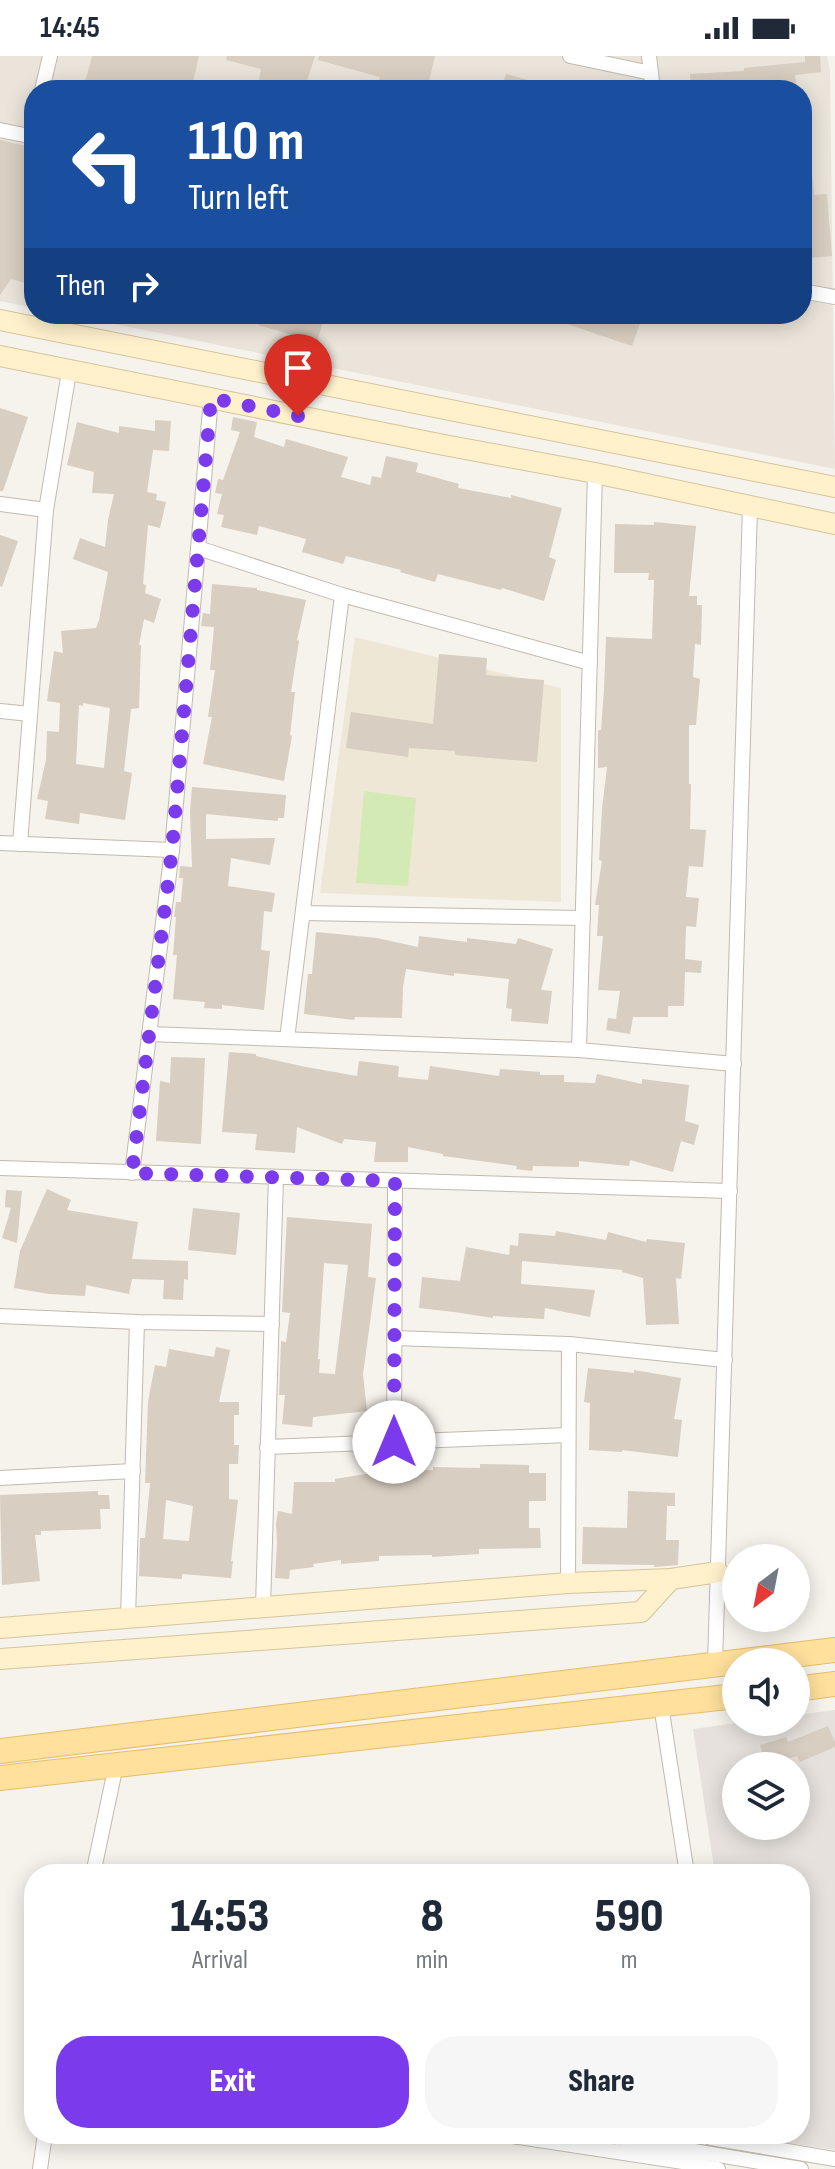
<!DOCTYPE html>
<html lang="en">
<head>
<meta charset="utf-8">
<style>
  :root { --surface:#fff; --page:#f6f6f7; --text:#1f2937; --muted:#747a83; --accent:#7c3aed }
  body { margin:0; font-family:"Sofia Sans Condensed",sans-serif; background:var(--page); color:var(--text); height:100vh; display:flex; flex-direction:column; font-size:30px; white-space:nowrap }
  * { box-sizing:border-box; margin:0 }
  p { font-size:26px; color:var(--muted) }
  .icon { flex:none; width:44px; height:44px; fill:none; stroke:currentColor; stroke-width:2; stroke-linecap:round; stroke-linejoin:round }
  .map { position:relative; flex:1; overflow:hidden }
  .details { position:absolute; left:24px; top:1808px; width:786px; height:280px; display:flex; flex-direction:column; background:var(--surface); border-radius:32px; box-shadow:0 4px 20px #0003 }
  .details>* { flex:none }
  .banner { position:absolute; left:24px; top:24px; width:788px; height:244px; border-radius:32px; box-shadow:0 4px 20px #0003; background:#1a4fa0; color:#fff; overflow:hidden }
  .needle { width:52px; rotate:212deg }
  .tools { position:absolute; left:722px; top:1488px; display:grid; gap:16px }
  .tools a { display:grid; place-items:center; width:88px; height:88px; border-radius:50%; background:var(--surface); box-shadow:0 4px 20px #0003; font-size:40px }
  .pin { position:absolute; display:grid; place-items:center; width:68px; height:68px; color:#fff; margin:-82px -34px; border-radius:50% 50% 50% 0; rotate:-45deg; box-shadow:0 0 8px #0007 }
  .pin .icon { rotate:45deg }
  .me { position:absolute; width:88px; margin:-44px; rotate:0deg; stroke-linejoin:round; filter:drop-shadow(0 0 6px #0008) }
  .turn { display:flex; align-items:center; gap:28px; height:168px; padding:0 32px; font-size:36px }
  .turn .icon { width:104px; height:104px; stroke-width:2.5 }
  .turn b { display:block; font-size:56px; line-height:68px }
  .then { display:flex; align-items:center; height:76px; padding:0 32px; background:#0003; gap:16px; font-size:30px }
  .eta { display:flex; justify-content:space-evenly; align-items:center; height:136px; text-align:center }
  .eta b { font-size:48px; font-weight:800; line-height:56px }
  .primary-button { display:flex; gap:16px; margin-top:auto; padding:16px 32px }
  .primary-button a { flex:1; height:92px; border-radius:32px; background:var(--accent); color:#fff; font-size:32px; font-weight:800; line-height:92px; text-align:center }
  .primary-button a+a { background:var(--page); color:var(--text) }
  .status { display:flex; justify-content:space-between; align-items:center; height:56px; padding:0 40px; background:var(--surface); direction:ltr }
  .status svg { height:22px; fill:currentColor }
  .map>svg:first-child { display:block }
  .residential { fill:#eae4da }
  .industrial { fill:#e6e1dd; fill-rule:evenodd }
  .education { fill:#efe7d6 }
  .green { fill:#d3eab5 }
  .building { fill:#d8cec1; fill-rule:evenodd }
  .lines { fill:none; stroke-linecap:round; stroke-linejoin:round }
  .street-casing { stroke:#c2baae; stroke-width:16 }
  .secondary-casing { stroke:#d6c59b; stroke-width:22 }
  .primary-casing { stroke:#e6bd6a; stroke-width:26 }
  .street { stroke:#fff; stroke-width:14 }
  .secondary { stroke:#fff1cc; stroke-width:20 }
  .primary { stroke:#ffe09c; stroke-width:24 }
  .route { stroke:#7c3aed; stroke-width:14; stroke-dasharray:0 25.2 }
</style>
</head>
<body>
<div class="status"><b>14:45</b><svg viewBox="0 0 49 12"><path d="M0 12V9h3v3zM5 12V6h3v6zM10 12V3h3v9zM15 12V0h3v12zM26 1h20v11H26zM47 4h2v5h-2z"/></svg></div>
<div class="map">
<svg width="835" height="2113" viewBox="0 0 835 2113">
  <rect width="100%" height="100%" fill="#f6f2ec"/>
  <polygon class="residential" points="0,0 827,0 830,15 835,413 64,258 802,258 802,34 34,34 34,252 0,245"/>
  <path class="industrial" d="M835,1654v440l-105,-16h70v-260h-85l-22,-145 51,-7h52v-7zM736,1710h60v60h-60z"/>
  <polygon class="education" points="355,581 561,632 561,846 320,837"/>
  <polygon class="green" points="364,735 416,742 408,830 356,827"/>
  <g class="building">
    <polygon points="92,0 199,0 191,34 83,34"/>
    <polygon points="227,0 315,0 304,34 257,34 261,13 226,4"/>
    <polygon points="319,0 435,0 427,34 376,34 380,21 318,4"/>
    <polygon points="805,0 820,0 821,16 795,19 797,34 691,34 690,18 744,15 744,12 805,6"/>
    <polygon points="506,18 550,30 549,34 501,34"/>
    <polygon points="0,84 34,92 34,229 11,223 0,239"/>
    <polygon points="811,105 814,139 827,138 832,200 808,202 807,192 802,193 802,106"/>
    <polygon points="261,258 325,258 317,286 258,269"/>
    <polygon points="544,258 643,258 632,290 543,260"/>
    <polygon points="0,352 28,361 3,435 0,435"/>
    <polygon points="233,361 257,366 254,381 284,391 286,383 348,401 341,421 370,429 372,420 381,422 386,400 418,407 416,416 459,428 458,432 511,442 511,439 562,452 549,501 556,504 544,545 502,532 501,534 438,518 435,526 400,516 401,514 346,500 343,508 302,496 306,483 259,470 257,479 221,471 224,459 217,458 222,438 215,437 218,423 223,424 240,376 231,374"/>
    <path d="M155,364l16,1 -2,30 -16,-1 -6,42 10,2 -1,6 10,2 -6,26 -12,-3 -5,59 3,1 -1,8 16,6 -7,24 -10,-4 -5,26h2l-2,63 -8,1 -7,62 8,2 -7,47 -45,-7 -1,11 -34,-5 3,-18 -11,-2 9,-39 1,-29 12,1 1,-29 -13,-2 7,-50 9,2 -2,-22 35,-3 3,-8 9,-48 -35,-13 7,-21 25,9 3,-27 6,-26 -22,-1 2,-21 -27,-7 10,-43 42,11v-7l36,5zM83,647l27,5 -6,60 -28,-4 3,-59 4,1z"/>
    <polygon points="654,466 696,470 689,540 697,540 697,549 702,549 701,589 695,588 693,621 700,623 696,669 689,669 689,728 691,728 690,773 706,774 703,811 689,810 686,841 699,842 696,871 686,870 685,903 702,905 701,917 685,916 684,950 668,950 668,961 633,961 630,978 606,974 608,962 616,963 620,935 598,934 603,880 597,880 599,849 595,849 602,805 599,804 602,753 607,711 598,712 598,674 601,674 604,634 606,581 652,583 654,524 648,524 649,517 614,517 615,468 654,469"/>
    <polygon points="0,479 18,485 2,531 0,530"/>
    <polygon points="212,528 257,532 257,534 306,544 297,584 299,585 291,636 295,636 290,679 292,680 284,725 203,708 212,661 208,661 215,614 210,614 214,571 201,570 203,557 210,558"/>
    <polygon points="439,598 487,602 486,619 544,624 537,706 455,699 455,695 409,692 408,701 346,692 351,656 433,668"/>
    <polygon points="192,731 286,739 284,762 278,762 278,765 206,758 206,783 275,782 270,809 231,802 228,830 275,837 272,856 264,855 261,894 270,895 264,954 222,949 222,953 204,952 205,946 173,943 177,899 173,899 176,861 174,861 176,846 181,846 183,822 179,822 180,810 192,811 190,756"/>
    <polygon points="316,876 377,882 418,891 419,880 467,886 467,882 516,888 518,882 553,893 541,934 552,935 548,968 511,965 512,953 506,952 509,923 454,917 454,920 406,913 403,931 402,962 355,961 354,964 304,958 308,918 312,918"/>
    <polygon points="229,996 256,998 256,1000 306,1011 357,1020 359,1005 399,1010 398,1021 428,1024 430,1010 499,1020 500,1013 540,1016 540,1019 564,1019 564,1026 595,1027 597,1018 642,1028 642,1023 689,1029 685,1065 699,1069 694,1089 681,1085 673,1116 630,1104 629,1110 579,1105 579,1111 533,1110 532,1115 516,1113 517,1110 443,1100 443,1098 408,1091 408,1106 374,1106 376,1086 344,1083 342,1088 297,1071 295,1097 255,1094 257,1078 222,1076"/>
    <polygon points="171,1001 205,1002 201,1088 156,1085 160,1025 170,1027"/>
    <polygon points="47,1133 71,1144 67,1154 138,1166 132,1203 188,1205 188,1224 184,1223 183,1244 163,1243 164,1224 132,1223 129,1238 86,1229 85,1240 49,1238 14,1232 20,1195"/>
    <polygon points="6,1134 22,1135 17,1187 2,1182 11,1152 5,1151"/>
    <polygon points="193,1152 240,1157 236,1199 188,1194"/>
    <path d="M287,1161l85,7 -4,53 8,1 -13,96 4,37 -54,6 -1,10 -30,-3 3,-29h-6l2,-54 5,1 4,-29 -8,-1zM324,1207l24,2 -13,109 -16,-1 1,-14h-2z"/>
    <polygon points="556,1175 606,1184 608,1176 646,1186 647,1183 685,1187 681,1223 676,1222 679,1268 646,1269 643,1222 622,1216 622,1214 522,1205 521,1228 595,1234 590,1261 545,1252 544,1263 493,1260 493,1262 454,1256 419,1252 422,1221 460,1225 466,1191 509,1199 510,1189 518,1190 519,1177 555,1180"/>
    <path d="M216,1291l14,3 -11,52h20v13h-5v30h5l-1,19h-9v35l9,1 -7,61h2l-2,17 -49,-4v5l-43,-3 1,-38h5l5,-55h-5l3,-81 7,-37 11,2 3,-18 45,8zM166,1444l27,6 -4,35 -26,-2z"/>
    <polygon points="588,1312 634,1317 634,1314 681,1322 674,1363 682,1364 678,1401 622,1394 622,1396 589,1394 590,1347 584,1346"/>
    <polygon points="480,1408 529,1409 529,1417 546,1417 546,1445 529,1445 529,1472 540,1472 541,1492 479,1493 479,1498 432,1501 432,1499 379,1500 379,1505 341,1508 341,1504 313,1508 314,1511 290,1514 289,1523 275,1522 277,1487 276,1467 278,1455 292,1458 294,1426 335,1426 335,1423 384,1415 433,1414 433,1411 480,1412"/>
    <polygon points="98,1435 98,1439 109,1439 110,1453 100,1453 101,1473 41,1475 41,1479 35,1479 40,1525 2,1529 0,1439"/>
    <polygon points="628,1435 675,1437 675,1450 667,1450 666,1484 679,1484 678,1509 654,1511 654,1509 582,1508 583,1471 627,1472"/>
    <polygon points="828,1670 835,1686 835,1691 800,1706 797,1700 766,1709 760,1689 786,1681 788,1686"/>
  </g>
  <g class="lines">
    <defs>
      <g id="street">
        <polyline points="570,0 651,17"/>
        <polyline points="649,0 653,34"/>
        <polyline points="42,34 50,0"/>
        <polyline points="0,74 34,81"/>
        <polyline points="802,235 835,241"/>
        <polyline points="0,448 46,454"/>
        <polyline points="198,492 342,539 590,607"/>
        <polyline points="0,655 30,658"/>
        <polyline points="0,787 172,794"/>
        <polyline points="20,788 46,454 69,316"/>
        <polyline points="303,857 583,862"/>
        <polyline points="149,978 579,994 734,1008"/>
        <polyline points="287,983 342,539"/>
        <polyline points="579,994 595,417"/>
        <polyline points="0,1112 730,1135"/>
        <polyline points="132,1117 172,794 211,342"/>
        <polyline points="0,1260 137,1266 272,1268"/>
        <polyline points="394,1282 569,1288 725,1304"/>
        <polyline points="394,1386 395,1125"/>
        <polyline points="267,1391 568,1379"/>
        <polyline points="0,1422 133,1415"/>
        <polyline points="568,1527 569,1288"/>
        <polyline points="263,1551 276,1121"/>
        <polyline points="128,1562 137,1266"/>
        <polyline points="715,1608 750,451"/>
        <polyline points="661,1649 687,1818"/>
        <polyline points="93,1818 116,1709"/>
        <polyline points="499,2078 683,2106 718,2113"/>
        <polyline points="594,2078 801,2113"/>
        <polyline points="711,2082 835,2103"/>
        <polyline points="683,2101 687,2078"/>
        <polyline points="40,2113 45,2078"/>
      </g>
      <g id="secondary">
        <polyline points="0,264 835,431"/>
        <polyline points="0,300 444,389 595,417 835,468"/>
        <polyline points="0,1572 568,1527 671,1523 718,1516"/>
        <polyline points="0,1603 641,1556 671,1523"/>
      </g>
      <g id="primary">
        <polyline points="796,1633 835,1628"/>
        <polyline points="0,1695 835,1594"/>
        <polyline points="0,1722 736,1640"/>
      </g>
    </defs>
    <use href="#street" class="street-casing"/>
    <use href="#secondary" class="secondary-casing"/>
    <use href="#primary" class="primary-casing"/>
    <use href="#street" class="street"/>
    <use href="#secondary" class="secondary"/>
    <use href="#primary" class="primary"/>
  </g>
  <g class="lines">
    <polyline class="route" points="298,360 211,342 172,794 132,1117 395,1125 394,1386"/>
  </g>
</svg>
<div class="tools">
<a><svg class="needle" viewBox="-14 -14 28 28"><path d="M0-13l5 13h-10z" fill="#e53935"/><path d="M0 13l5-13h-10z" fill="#747a83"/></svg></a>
<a><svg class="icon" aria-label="sound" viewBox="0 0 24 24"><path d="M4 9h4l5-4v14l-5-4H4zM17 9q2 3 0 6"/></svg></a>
<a><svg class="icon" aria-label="layers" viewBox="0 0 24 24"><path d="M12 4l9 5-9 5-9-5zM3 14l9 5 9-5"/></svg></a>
</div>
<div class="pin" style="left:298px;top:360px;background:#d93025"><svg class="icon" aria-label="arrive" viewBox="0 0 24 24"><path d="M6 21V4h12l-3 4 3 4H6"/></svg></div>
<svg class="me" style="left:394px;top:1386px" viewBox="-20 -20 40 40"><circle r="19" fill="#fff"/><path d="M0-13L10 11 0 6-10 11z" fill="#7c3aed"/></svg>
<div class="banner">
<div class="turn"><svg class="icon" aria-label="left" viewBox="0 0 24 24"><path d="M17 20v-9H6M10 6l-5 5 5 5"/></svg><div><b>110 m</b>Turn left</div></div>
<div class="then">Then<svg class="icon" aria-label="right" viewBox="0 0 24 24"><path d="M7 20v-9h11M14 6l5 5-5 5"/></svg></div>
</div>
<section class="details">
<div class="eta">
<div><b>14:53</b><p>Arrival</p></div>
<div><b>8</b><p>min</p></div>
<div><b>590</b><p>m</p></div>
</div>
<div class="primary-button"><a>Exit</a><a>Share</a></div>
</section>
</div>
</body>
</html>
